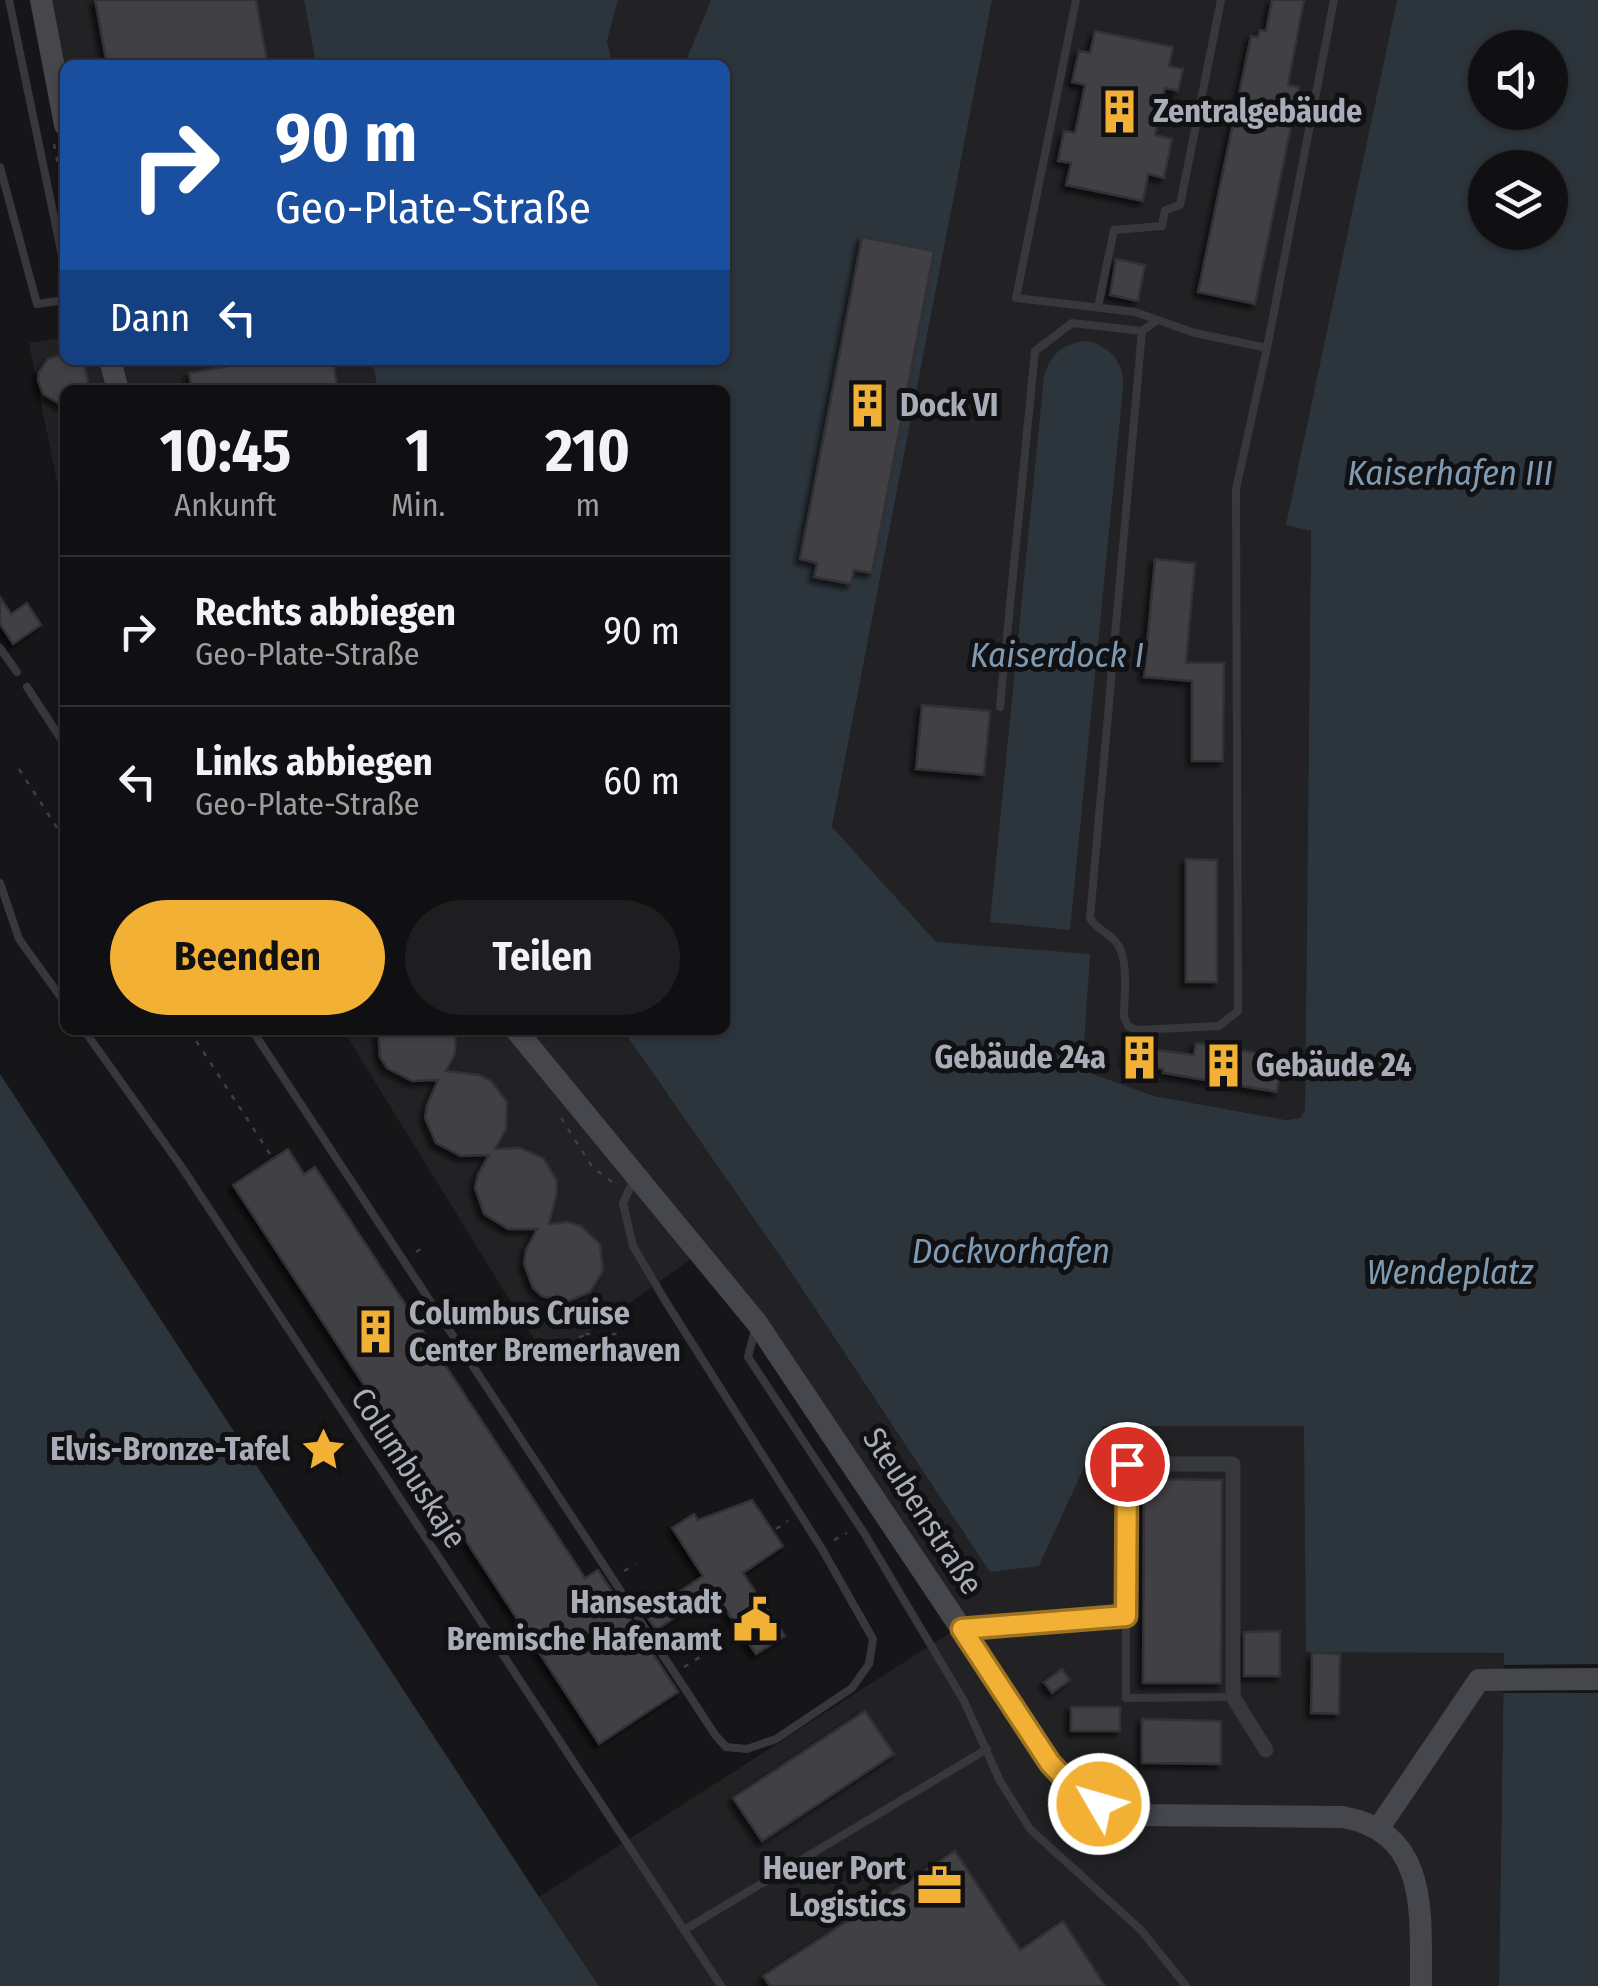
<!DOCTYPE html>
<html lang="de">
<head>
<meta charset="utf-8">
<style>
  :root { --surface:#101012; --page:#1e1e20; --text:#f1f3f6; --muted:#9c9d9f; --line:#303032; --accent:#f2b134 }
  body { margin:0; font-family:"Fira Sans Condensed",sans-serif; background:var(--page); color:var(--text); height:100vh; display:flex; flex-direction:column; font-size:38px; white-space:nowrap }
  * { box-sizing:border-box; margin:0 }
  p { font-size:32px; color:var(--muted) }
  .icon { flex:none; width:55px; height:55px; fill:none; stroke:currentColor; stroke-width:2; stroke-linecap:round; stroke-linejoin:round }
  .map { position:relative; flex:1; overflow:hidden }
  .drawer { position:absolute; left:60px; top:385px; width:670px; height:650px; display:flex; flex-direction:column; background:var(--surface); border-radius:15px; box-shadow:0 2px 8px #0004,0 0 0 2px var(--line) }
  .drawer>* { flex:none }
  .banner { position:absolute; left:60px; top:60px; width:670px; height:305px; border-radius:15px; box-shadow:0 2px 8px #0004,0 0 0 2px var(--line); background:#1a4fa0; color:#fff; overflow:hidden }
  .buttons { position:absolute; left:1468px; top:30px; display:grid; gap:20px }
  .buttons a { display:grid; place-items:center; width:100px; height:100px; border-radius:50%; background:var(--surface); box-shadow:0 2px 8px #0004,0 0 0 2px var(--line); font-size:50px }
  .pin { position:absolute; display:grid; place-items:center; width:85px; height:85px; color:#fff; margin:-42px; border:5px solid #fff; border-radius:50%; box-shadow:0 2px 10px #0007 }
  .me { position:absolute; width:110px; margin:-55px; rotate:308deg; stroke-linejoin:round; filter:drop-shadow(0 0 8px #0008) }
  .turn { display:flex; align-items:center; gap:35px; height:210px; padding:0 50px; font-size:45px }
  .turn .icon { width:130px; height:130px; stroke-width:2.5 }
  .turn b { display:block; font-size:70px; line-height:85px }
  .then { display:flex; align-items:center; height:95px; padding:0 50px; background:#0003; gap:20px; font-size:38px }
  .eta { display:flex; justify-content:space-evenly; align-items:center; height:170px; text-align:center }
  .eta b { font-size:60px; font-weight:700; line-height:70px }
  .action { display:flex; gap:20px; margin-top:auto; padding:20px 50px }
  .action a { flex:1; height:115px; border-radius:60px; background:var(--accent); color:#111; font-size:40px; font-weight:700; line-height:115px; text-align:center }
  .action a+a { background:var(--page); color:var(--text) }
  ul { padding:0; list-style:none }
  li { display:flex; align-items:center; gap:30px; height:150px; padding:0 50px; border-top:2px solid var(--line) }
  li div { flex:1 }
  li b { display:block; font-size:38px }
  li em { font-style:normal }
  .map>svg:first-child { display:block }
  .built { fill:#222225 }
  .water { fill:#2c353c; fill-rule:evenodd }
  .pier { fill:#161618 }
  .building { fill:#404145; stroke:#303034; stroke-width:2.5; filter:url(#shadow) }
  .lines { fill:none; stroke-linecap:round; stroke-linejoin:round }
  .path { stroke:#3d3f44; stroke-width:2.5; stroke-dasharray:5 8; stroke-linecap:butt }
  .lane { stroke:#37383d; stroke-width:8 }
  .street { stroke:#37383d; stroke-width:15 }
  .secondary { stroke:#45474d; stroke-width:22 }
  .route-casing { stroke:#9d7322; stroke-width:25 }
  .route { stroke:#f2b134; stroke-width:18 }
  .labels { text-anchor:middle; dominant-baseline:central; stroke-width:10; stroke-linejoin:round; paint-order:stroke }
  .poi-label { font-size:32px; font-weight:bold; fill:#a8adb8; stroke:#111113; text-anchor:start }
  .street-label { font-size:32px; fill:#a8adb8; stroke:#111113 }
  .water-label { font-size:35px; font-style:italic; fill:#7f9bb3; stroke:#111113 }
</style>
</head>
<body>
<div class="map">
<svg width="1598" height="1986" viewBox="0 0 1598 1986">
  <defs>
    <filter id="shadow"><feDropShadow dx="-4.5" dy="4.5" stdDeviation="2.5" flood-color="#0009"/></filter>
  </defs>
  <rect width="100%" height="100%" fill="#161618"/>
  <g class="built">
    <polygon points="35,0 304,0 316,65 65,65 65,156"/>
    <polygon points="618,0 711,0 684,65 613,65 607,41"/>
    <polygon points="992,0 1397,0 1287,525 1311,530 1305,1110 1300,1118 1286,1120 1154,1096 1078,1069 1077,1045 1083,1045 935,942 832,828"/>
    <polygon points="65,337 65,360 372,360 378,390 65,390 65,522 29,343"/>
    <polygon points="343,1030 623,1030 791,1272 1039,1566 1103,1426 1305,1426 1504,1653 1499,1986 599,1986 539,1897 951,1632 833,1444 695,1256 548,1362"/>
  </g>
  <g class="water">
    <polygon points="304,0 618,0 607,41 613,65 316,65"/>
    <path d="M711,0h281l-160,827 104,115 154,12 -6,91 -7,1 2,23 75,27 132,24 14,-2 5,-8 6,-579 -25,-6 111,-525h201v1986h-99l5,-333 -198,-1 -2,-226h-201l-64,140 -49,6 -199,-300 -168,-242h102v-640h-347l-6,-30h353v-295h-41zM1485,48h65v64h-65zM1485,168h65v64h-65z"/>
    <path d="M1089,341c24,8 35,22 34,47l-53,542 -80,-8 54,-545c6,-24 21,-35 45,-36z"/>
    <polygon points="0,1074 539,1897 599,1986 0,1986"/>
  </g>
  <polygon class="pier" points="1598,1664 1598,1693 1503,1693 1504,1665"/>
  <g class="building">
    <polygon points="95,0 256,0 268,65 107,65"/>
    <polygon points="1272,0 1304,0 1288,85 1299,87 1255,304 1198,292 1251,36 1258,37 1260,30 1266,31"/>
    <polygon points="1095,31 1173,47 1169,66 1183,69 1178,91 1165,88 1155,135 1172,139 1164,178 1148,174 1143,201 1066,185 1071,163 1058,161 1064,131 1075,133 1085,85 1072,82 1079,51 1090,53"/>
    <polygon points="862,237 934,251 872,573 854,570 851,584 814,577 817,563 800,559"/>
    <polygon points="1116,259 1145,265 1138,301 1110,295"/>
    <polygon points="65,353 65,360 79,360 84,365 88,381 86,390 65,390 65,407 43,394 38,380 39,372 48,359"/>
    <polygon points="239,360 333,360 338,390 192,390 189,373 240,364"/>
    <polygon points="1155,559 1195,563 1186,663 1224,663 1223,761 1192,761 1192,681 1144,677"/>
    <polygon points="0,597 11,614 27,603 41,625 13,644 0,624"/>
    <polygon points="922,705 990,711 984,775 916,769"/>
    <polygon points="1186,859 1217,860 1217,982 1186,982"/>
    <polygon points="378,1030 456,1030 455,1054 446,1071 479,1075 491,1081 507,1102 506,1129 495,1149 520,1148 543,1158 556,1179 557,1192 549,1224 568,1222 581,1226 600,1244 603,1271 590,1292 567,1302 542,1296 533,1288 524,1264 526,1250 537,1229 508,1229 484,1214 475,1188 478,1174 489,1155 461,1156 436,1143 425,1118 427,1105 438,1080 412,1081 387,1068 380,1057"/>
    <polygon points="1196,1043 1283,1057 1277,1092 1163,1073 1163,1069 1125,1063 1128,1046 1194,1055"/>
    <polygon points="288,1149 304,1174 315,1167 585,1578 598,1570 678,1692 599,1744 233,1185"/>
    <polygon points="1144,1479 1222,1480 1221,1683 1143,1683"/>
    <polygon points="752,1500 783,1546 743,1573 785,1636 756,1654 713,1592 656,1630 645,1614 703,1576 672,1528 694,1514 698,1520"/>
    <polygon points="1280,1631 1280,1676 1244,1676 1244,1632"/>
    <polygon points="1312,1653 1340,1654 1339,1714 1311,1713"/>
    <polygon points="1062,1669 1070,1680 1052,1693 1044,1682"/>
    <rect x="1071" y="1707" width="49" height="24"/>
    <polygon points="865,1711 894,1754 762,1841 733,1798"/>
    <polygon points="1142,1719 1221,1721 1221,1764 1142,1763"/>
    <polygon points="955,1851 1020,1950 1063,1921 1105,1986 770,1986 763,1976"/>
  </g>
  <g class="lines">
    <g class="path">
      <polyline points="54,144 64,195"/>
      <polyline points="19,769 65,840"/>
      <polyline points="189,1030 272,1157"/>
      <polyline points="561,1118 593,1168 615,1184"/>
      <polyline points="416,1252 427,1245"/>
      <polyline points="556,1350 586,1334"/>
      <polyline points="581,1360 586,1334 620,1334"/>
      <polyline points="776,1529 788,1521"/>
      <polyline points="834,1540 847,1533"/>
      <polyline points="624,1571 636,1564"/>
      <polyline points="684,1667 700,1657"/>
    </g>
    <g class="lane">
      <polyline points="9,0 65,270"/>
      <polyline points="1076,0 1016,298 1135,312 1195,333 1267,348"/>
      <polyline points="0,167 37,304 65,300"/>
      <polyline points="1098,307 1114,230 1162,226 1165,210 1180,205 1221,0"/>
      <path d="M1156,321l-14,10 -52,587c7,13 20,14 28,27 11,17 6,52 6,72l4,9 9,4 82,-4 19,-15 -2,-522 31,-141 67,-348"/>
      <polyline points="0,648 17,672"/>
      <polyline points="27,687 65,745"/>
      <polyline points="1000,707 1035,351 1072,323 1142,331"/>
      <polyline points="0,883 19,939 65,1003"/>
      <polyline points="84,1030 183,1169 721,1986"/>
      <polyline points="252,1030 716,1736 726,1747 747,1749 776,1739 852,1688 869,1664 873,1639 822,1549 666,1302 633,1246 623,1203 634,1179"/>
      <polyline points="755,1330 748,1357 864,1533 964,1701 1000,1781 1030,1829 1141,1930 1186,1986"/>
      <polyline points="1126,1616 1126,1698 1233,1697"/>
      <polyline points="684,1930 987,1749"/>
    </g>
    <polyline class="street" points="962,1629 1126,1616 1127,1464 1233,1464 1233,1697 1266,1750"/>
    <g class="secondary">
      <polyline points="41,0 65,125"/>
      <polyline points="110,360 118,390"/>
      <path d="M516,1030l241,293 294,440 30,29 36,19 19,4 207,2c88,16 77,100 78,169"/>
      <polyline points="1378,1829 1479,1680 1598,1679"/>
    </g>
  </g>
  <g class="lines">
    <defs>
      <polyline id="route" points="1099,1804 1065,1779 1050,1763 962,1629 1126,1616 1127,1464"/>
    </defs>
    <use href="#route" class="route-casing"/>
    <use href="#route" class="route"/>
  </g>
  <defs>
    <symbol id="building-bare" viewBox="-9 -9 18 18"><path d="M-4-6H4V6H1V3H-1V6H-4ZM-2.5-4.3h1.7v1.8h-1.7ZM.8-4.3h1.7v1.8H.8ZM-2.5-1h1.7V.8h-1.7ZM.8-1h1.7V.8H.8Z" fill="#f2b134" stroke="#111113" stroke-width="2.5" paint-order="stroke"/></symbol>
    <symbol id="sight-bare" viewBox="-9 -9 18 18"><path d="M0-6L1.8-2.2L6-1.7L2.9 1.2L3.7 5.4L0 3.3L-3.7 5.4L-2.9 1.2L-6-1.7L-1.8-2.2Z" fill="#f2b134" stroke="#111113" stroke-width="2.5" paint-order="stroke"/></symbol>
    <symbol id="civic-bare" viewBox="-9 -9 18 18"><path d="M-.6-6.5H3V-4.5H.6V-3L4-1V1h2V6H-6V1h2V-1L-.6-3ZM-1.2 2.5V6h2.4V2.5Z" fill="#f2b134" stroke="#111113" stroke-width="2.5" paint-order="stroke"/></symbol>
    <symbol id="office-bare" viewBox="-9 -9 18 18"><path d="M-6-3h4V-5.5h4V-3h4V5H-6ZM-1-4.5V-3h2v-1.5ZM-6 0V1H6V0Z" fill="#f2b134" stroke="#111113" stroke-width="2.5" paint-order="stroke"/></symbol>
  </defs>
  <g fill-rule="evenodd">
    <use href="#building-bare" x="1088" y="80" width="63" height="63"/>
    <use href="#building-bare" x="836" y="374" width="63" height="63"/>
    <use href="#building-bare" x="1108" y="1026" width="63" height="63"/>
    <use href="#building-bare" x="1192" y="1034" width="63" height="63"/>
    <use href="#building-bare" x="344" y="1300" width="63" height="63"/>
    <use href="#sight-bare" x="292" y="1418" width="63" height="63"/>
    <use href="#civic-bare" x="724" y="1588" width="63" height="63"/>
    <use href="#office-bare" x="908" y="1854" width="63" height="63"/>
  </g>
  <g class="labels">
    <g class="poi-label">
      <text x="1153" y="111">Zentralgebäude</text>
      <text x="900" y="405">Dock VI</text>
      <text x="1106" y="1057" text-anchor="end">Gebäude 24a</text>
      <text x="1256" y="1065">Gebäude 24</text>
      <text x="409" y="1313">Columbus Cruise<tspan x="409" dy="37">Center Bremerhaven</tspan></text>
      <text x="290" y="1449" text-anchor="end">Elvis-Bronze-Tafel</text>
      <text x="722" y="1602" text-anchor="end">Hansestadt<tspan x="722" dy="37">Bremische Hafenamt</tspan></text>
      <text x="906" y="1868" text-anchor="end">Heuer Port<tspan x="906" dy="37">Logistics</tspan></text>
    </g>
    <g class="street-label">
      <text transform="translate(409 1468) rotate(57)">Columbuskaje</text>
      <text transform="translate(923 1511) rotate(57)">Steubenstraße</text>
    </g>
    <g class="water-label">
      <text x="1450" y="473">Kaiserhafen III</text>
      <text x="1057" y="655">Kaiserdock I</text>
      <text x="1011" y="1251">Dockvorhafen</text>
      <text x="1450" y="1272">Wendeplatz</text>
    </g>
  </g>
</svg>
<div class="buttons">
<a><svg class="icon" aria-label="sound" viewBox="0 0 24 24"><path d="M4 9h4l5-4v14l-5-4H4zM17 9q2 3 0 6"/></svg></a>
<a><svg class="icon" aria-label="layers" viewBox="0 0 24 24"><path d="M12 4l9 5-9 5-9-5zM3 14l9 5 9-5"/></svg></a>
</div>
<div class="pin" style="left:1127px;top:1464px;background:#d93025"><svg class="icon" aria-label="arrive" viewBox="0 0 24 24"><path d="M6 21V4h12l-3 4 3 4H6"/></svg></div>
<svg class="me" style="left:1099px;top:1804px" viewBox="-20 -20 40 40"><circle r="17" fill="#f2b134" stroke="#fff" stroke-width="3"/><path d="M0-11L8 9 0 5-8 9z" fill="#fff"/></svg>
<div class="banner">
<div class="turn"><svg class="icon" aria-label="right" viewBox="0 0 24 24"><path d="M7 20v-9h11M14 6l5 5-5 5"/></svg><div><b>90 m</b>Geo-Plate-Straße</div></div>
<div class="then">Dann<svg class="icon" aria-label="left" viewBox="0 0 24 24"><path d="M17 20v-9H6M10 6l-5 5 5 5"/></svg></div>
</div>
<section class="drawer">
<div class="eta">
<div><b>10:45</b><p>Ankunft</p></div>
<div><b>1</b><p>Min.</p></div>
<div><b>210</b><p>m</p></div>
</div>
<ul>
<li><svg class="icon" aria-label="right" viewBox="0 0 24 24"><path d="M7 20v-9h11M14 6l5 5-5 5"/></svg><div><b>Rechts abbiegen</b><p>Geo-Plate-Straße</p></div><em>90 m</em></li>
<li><svg class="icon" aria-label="left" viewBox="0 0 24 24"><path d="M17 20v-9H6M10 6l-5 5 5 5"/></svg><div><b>Links abbiegen</b><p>Geo-Plate-Straße</p></div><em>60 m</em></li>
</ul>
<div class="action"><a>Beenden</a><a>Teilen</a></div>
</section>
</div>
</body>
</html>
